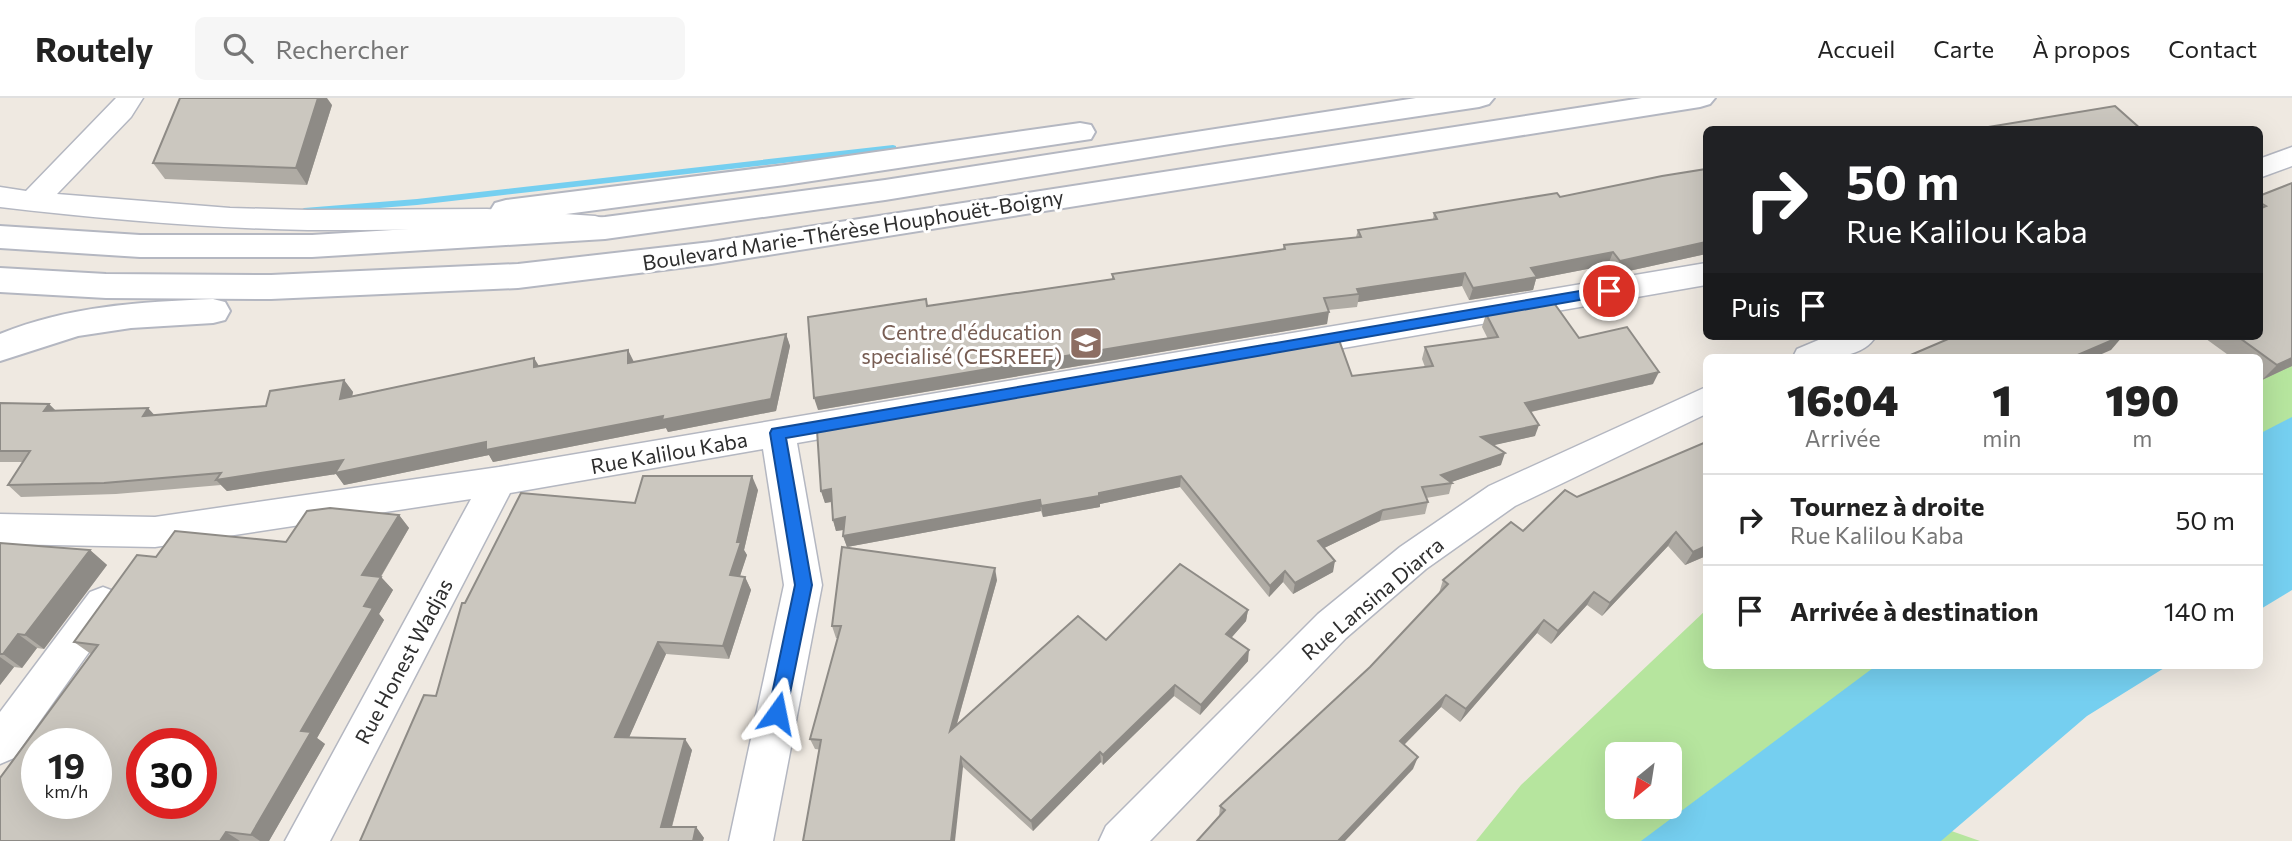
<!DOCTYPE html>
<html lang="fr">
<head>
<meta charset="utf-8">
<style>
  :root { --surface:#fff; --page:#f6f6f6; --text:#222; --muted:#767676; --line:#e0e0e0 }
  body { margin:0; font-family:Commissioner,sans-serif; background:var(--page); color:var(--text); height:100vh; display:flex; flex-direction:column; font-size:26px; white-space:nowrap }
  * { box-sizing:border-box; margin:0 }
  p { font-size:23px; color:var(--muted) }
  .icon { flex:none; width:38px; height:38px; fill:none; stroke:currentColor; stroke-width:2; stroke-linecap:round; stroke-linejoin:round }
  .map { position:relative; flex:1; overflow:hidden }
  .drawer { position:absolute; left:1703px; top:256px; width:560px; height:315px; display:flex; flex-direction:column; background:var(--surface); border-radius:10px; box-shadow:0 7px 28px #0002 }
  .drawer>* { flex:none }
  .top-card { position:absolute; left:1703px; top:28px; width:560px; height:214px; border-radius:10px; box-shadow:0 7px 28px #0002; background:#202124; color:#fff; overflow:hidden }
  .needle { width:46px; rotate:210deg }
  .fabs { position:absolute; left:1605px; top:644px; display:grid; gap:14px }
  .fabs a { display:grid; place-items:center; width:77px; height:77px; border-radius:10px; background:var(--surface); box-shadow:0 7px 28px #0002; font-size:35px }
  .speed { position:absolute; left:21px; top:630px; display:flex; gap:14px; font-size:35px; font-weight:700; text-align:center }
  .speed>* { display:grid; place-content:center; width:91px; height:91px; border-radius:50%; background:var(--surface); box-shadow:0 7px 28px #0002; line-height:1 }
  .speed small { font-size:18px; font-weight:400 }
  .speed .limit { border:10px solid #d22; background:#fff; color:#111 }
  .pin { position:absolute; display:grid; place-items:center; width:60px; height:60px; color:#fff; margin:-30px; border:4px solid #fff; border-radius:50%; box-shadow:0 2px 7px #0007 }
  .me { position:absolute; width:77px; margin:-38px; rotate:12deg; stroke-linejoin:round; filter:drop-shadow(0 0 5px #0008) }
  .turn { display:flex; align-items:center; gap:24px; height:147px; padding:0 28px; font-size:32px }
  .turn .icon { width:91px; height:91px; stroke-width:2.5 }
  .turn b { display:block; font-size:49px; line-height:60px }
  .then { display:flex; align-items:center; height:66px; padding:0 28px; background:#0003; gap:14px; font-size:26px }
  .eta { display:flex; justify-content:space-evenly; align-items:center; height:119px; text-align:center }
  .eta b { font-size:42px; font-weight:800; line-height:49px }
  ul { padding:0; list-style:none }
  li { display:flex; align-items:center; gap:21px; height:91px; padding:0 28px; border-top:2px solid var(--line) }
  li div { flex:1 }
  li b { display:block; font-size:26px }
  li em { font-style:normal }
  header { display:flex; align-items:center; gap:42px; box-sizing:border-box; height:98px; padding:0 35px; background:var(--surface); border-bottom:2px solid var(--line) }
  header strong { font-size:33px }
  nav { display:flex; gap:38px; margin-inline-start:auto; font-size:24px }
  .search { width:490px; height:63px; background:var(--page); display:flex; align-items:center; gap:18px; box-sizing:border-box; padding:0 24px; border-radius:10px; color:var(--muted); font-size:26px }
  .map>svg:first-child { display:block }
  .green { fill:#b6e59e; fill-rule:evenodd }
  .water { fill:#75cff0 }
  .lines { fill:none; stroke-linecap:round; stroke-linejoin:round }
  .stream { fill:#75cff0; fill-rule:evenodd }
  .street-casing { stroke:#b4b7c1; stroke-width:3 }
  .secondary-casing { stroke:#b4b7c1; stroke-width:4 }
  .street { fill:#fff; fill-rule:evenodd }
  .secondary { fill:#fff; fill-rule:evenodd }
  .wall { fill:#afaba4 }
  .shaded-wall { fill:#8e8b86 }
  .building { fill:#cbc7bf; stroke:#8e8b86; stroke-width:2; fill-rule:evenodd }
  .route { fill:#1a73e8; stroke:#114b97; stroke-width:2 }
  .labels { text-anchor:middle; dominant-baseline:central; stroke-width:6; stroke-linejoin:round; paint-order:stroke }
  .street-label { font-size:21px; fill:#2e2e2e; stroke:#fff }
  .education-label { font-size:21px; fill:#785e54; stroke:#fff; text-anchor:end }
</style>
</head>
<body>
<header>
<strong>Routely</strong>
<div class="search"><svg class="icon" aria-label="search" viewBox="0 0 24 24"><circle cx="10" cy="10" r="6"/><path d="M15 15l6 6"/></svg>Rechercher</div>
<nav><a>Accueil</a><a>Carte</a><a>À propos</a><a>Contact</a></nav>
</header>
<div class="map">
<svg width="2292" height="743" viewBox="0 0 2292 743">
  <rect width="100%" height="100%" fill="#efe9e1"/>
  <g class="green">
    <polygon points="2292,238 2292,396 2259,414 2259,259 2245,259"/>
    <path d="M1706,512v55h281l-153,125 146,51h-504l45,-56zM1617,656h53v53h-53z"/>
  </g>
  <g class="water">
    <polygon points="2292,319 2292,492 2259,512 2259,336"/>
    <polygon points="1877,567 2169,567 2087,618 1941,743 1641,743"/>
  </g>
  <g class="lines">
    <polygon class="stream" points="893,47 896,48 896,52 417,107 304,116 299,113 304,110 417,101"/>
    <defs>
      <g id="street">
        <path d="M116,0h27l-12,19 -74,77 173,14 78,2 179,-1 108,7 11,3 4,7 -4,7 -11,3c-96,-11 -191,-5 -287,-6 -103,-2 -206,-11 -308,-23v-20l26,4z"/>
        <polygon points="2292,49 2292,68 2259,80 2259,61"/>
        <polygon points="1706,165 1706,187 797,345 822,487 773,743 729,743 784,487 763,351 510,395 330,743 285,743 471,401 155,449 0,446 0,416 155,419 499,369"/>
        <path d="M1828,238h48c-15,26 -57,21 -83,21l4,-8z"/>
        <polygon points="1706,289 1706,316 1515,408 1426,471 1346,540 1150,743 1099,743 1106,728 1318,516 1400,449 1489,388"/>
        <polygon points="103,489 116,494 122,505 116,516 14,660 0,666 0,614 90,494"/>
      </g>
      <g id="secondary">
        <polygon points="1416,0 1494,0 1489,6 1479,9 1224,47 885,102 605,141 312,159 140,159 0,150 0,128 140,137 312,137 605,119 885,82"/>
        <polygon points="1642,0 1715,0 1710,6 1700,9 711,166 518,190 271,201 106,200 0,194 0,170 106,176 271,177 518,166 711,144"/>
        <polygon points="1080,25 1091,27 1095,34 1091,41 785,87 506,124 495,121 490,113 495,105 506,102 785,67"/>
        <path d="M213,201l12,3 5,9 -5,9 -12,3 -82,5 -53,8 -78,25v-27c68,-28 140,-32 213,-35z"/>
      </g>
    </defs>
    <use href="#street" class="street-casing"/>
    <use href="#secondary" class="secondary-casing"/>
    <use href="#street" class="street"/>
    <use href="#secondary" class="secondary"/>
  </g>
  <g class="wall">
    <polygon points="332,7 307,87 165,81 153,65"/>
    <polygon points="2292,85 2292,268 2262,282 2259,280 2259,259 2231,259 2202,238 2259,238 2259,98"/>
    <polygon points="1560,99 1706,156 1615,176 1608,167 1536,181 1533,192 1469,202 1462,188 1358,204 1357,209 1328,212 1327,226 818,312 927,208 1112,181 1112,176 1283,151 1284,147 1356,139 1358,132 1433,121 1434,115"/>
    <polygon points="1486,216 1579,240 1653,286 1531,314 1535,338 1493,347 1501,367 1451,384 1452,385 1449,396 1426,400 1428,404 1425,416 1380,423 1324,450 1333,474 1293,496 1283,484 1269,499 1180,389 1100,406 1100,409 1043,419 1041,413 847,449 843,438 844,432 836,433 833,422 832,404 825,405 821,393 1352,278 1425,269 1422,261 1425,249 1488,241 1482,229"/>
    <polygon points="786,236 790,248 776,313 668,334 666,330 493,364 489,357 344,387 336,376 227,393 221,387 116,396 21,399 8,387 23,364 0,364 0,305 49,306 56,313 154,317 266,308 344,282 353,294 352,298 534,260 539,268 628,252 633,264"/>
    <polygon points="1706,344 1706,458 1685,467 1668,448 1602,518 1587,507 1551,546 1537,535 1460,624 1441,609 1404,647 1413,671 1219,719 1220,708 1370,569 1439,495 1443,482 1577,399"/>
    <polygon points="758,392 744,452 747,457 740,478 745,479 751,492 729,561 666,556 629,639 692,652 672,729 696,729 704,740 360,743 436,598 465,505 635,405"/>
    <polygon points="399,417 409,430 381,479 393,492 379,516 384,522 317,640 325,646 269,743 0,743 91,556 74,544 156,459 286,444"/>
    <polygon points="0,445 90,452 107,467 44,551 37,550 22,570 14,569 0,587"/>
    <polygon points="997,482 957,626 1106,542 1248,512 1246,523 1231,540 1248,563 1200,617 1174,598 1103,667 1101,664 1033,733 963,669 815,651 810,641 838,540 836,540 832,528"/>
  </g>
  <g class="shaded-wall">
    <polygon points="318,0 327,0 332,7 307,87 296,70"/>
    <polygon points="1706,144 1706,156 1615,176 1620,163"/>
    <polygon points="1613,154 1608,167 1536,181 1533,192 1469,202 1473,190 1531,170"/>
    <polygon points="1465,175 1462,188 1358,204 1359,196 1357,191"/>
    <polygon points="1329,214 1327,226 818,312 814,300"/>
    <polygon points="786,236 790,248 776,313 668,334 666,330 493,364 489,357 344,387 336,376 227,393 216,382"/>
    <polygon points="2122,238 2123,238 2111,252 2095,259 2073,259"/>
    <polygon points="628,252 634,264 628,265"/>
    <polygon points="534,260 541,272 534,269"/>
    <polygon points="2292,260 2292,268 2262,282 2277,267"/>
    <polygon points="1659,274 1653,286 1521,316 1525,305"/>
    <polygon points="344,282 353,294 349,313 340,301"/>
    <polygon points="49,306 61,318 44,313"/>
    <polygon points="148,310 159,322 143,318"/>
    <polygon points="1539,327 1535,338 1477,351 1481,339"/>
    <polygon points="1505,355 1501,367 1446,386 1441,377"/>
    <polygon points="752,378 758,392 744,452 747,457 736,490 730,477"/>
    <polygon points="1181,378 1180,389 1100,406 1100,409 1043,419 1041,408"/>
    <polygon points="831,391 835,403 825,405 821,393"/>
    <polygon points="1040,402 1041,413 847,449 843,438"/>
    <polygon points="1383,412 1380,423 1316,454 1318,443"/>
    <polygon points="399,417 409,430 374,490 362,477"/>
    <polygon points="845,419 849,431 836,433 833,422"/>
    <polygon points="1676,434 1668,448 1602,518 1610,505"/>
    <polygon points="1706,448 1706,458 1685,467 1693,454"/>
    <polygon points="90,452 107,467 44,551 25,537"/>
    <polygon points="1335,463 1333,474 1293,496 1295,485"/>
    <polygon points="995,470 997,482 952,643 950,633"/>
    <polygon points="1285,473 1283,484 1269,499 1270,488"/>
    <polygon points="381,479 393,492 379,516 384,522 317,640 325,646 269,743 260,743 251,737 301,633 364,508"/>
    <polygon points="745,479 751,492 729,561 723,548"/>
    <polygon points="1594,494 1587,507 1551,546 1558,533"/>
    <polygon points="1248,512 1246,523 1225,547 1226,536"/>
    <polygon points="1544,522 1537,535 1460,624 1466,611"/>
    <polygon points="18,536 37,550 22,570 3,556"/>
    <polygon points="658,544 666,556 624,651 615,639"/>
    <polygon points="1249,552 1248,563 1200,617 1201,607"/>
    <polygon points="0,559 14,569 0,587"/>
    <polygon points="1175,587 1174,598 1103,667 1103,657"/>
    <polygon points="1446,597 1441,609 1396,655 1400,643"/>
    <polygon points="685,641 692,652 669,739 661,729"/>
    <polygon points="1100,654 1101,664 1033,733 1031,723"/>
    <polygon points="961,659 963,669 955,743 951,743"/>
    <polygon points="1418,659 1413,671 1345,743 1338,743"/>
    <polygon points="696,729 704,740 703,743 693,743"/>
    <polygon points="226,734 240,743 220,743"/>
  </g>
  <g class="building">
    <polygon points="180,0 318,0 296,70 153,65"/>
    <polygon points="2115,8 2142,32 1970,32"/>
    <polygon points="1706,71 1706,144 1620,163 1613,154 1531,170 1537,179 1473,190 1465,175 1357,191 1359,196 1324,200 1329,214 814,300 808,219 926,201 927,208 1114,181 1112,176 1285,151 1284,147 1361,139 1358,132 1437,121 1434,115 1557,95 1560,99 1662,78"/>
    <polygon points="2292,85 2292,260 2277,267 2237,238 2259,238 2259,111 2266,108 2259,104 2259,98"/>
    <polygon points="1554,205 1579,240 1627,229 1659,274 1525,305 1539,327 1481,339 1505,355 1441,377 1452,385 1422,389 1428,404 1383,412 1318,443 1335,463 1295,485 1285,473 1270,488 1181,378 1099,395 1099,398 1041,408 1040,402 843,438 845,419 833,422 831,391 821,393 817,332 1339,242 1352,278 1433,268 1425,249 1498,239 1486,216"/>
    <polygon points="786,236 771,301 662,322 663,318 486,352 486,344 335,375 343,362 216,382 221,375 104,385 8,387 30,353 0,353 0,305 49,306 44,313 148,310 143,318 266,308 270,293 344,282 340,301 534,260 534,269 628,252 628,265"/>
    <polygon points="1955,238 2122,238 2073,259 1906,259"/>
    <polygon points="1706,344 1706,448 1693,454 1676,434 1610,505 1594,494 1558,533 1544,522 1466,611 1446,597 1400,643 1418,659 1338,743 1197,743 1225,712 1220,708 1370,569 1448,486 1443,482 1511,424 1523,433 1565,392 1577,399"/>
    <polygon points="643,378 752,378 737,444 741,444 730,477 745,479 723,548 658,544 615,639 685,641 661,729 696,729 693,743 360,743 424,597 436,598 462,505 465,505 521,395 635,405"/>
    <path d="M330,410l69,7 -37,60 19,2 -17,29 9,2 -72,123 10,1 -60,103 -25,-3 -6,9h-220v-63l98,-133 -24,-3 63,-87 19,2 19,-26 111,11 21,-31zM37,646h59v59h-59zM142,646h59v59h-59z"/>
    <polygon points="0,445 90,452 25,537 18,536 3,556 0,556"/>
    <polygon points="842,449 995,470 950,633 1078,518 1106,542 1180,466 1248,512 1226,536 1249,552 1201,607 1175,587 1103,657 1100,654 1031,723 961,659 951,743 803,743 821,642 810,641 841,528 832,528"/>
  </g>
  <polygon class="route" points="1609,188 1614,189 1614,196 786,340 812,487 786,615 783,621 777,623 770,621 768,615 795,487 770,335 772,331"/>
  <defs>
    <symbol id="school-square" viewBox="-11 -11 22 22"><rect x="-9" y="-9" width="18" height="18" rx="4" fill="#8d6e63" stroke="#fff"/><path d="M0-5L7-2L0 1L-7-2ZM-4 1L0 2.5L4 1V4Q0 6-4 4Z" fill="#fff"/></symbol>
  </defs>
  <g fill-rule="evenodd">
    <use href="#school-square" x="1067" y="226" width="38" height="38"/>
  </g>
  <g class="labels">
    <g class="street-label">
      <text transform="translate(853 131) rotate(-9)">Boulevard Marie-Thérèse Houphouët-Boigny</text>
      <text transform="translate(669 354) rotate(-10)">Rue Kalilou Kaba</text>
      <text transform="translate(1372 500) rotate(-40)">Rue Lansina Diarra</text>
      <text transform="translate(403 563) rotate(-62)">Rue Honest Wadjas</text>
    </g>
    <g class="education-label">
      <text x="1062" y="233">Centre d'éducation<tspan x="1062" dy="24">specialisé (CESREEF)</tspan></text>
    </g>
  </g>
</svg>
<div class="fabs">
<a><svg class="needle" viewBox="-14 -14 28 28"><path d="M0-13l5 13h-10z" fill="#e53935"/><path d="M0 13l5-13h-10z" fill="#767676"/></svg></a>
</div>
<div class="speed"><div>19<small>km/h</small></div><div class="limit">30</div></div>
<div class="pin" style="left:1609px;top:193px;background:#d93025"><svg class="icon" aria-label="arrive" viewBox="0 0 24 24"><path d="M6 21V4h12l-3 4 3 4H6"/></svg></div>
<svg class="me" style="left:777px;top:615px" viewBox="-20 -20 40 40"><path d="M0-17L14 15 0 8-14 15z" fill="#1a73e8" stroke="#fff" stroke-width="4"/></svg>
<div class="top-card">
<div class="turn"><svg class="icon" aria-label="right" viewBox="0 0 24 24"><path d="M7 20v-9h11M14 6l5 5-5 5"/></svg><div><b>50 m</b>Rue Kalilou Kaba</div></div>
<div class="then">Puis<svg class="icon" aria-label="arrive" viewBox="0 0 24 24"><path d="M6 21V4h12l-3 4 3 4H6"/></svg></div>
</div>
<section class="drawer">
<div class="eta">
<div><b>16:04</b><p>Arrivée</p></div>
<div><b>1</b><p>min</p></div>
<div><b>190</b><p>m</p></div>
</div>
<ul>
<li><svg class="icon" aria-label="right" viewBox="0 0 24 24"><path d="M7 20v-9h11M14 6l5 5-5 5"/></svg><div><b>Tournez à droite</b><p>Rue Kalilou Kaba</p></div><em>50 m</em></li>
<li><svg class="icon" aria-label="arrive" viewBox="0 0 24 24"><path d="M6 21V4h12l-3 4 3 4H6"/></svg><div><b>Arrivée à destination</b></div><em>140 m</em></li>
</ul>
</section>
</div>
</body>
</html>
